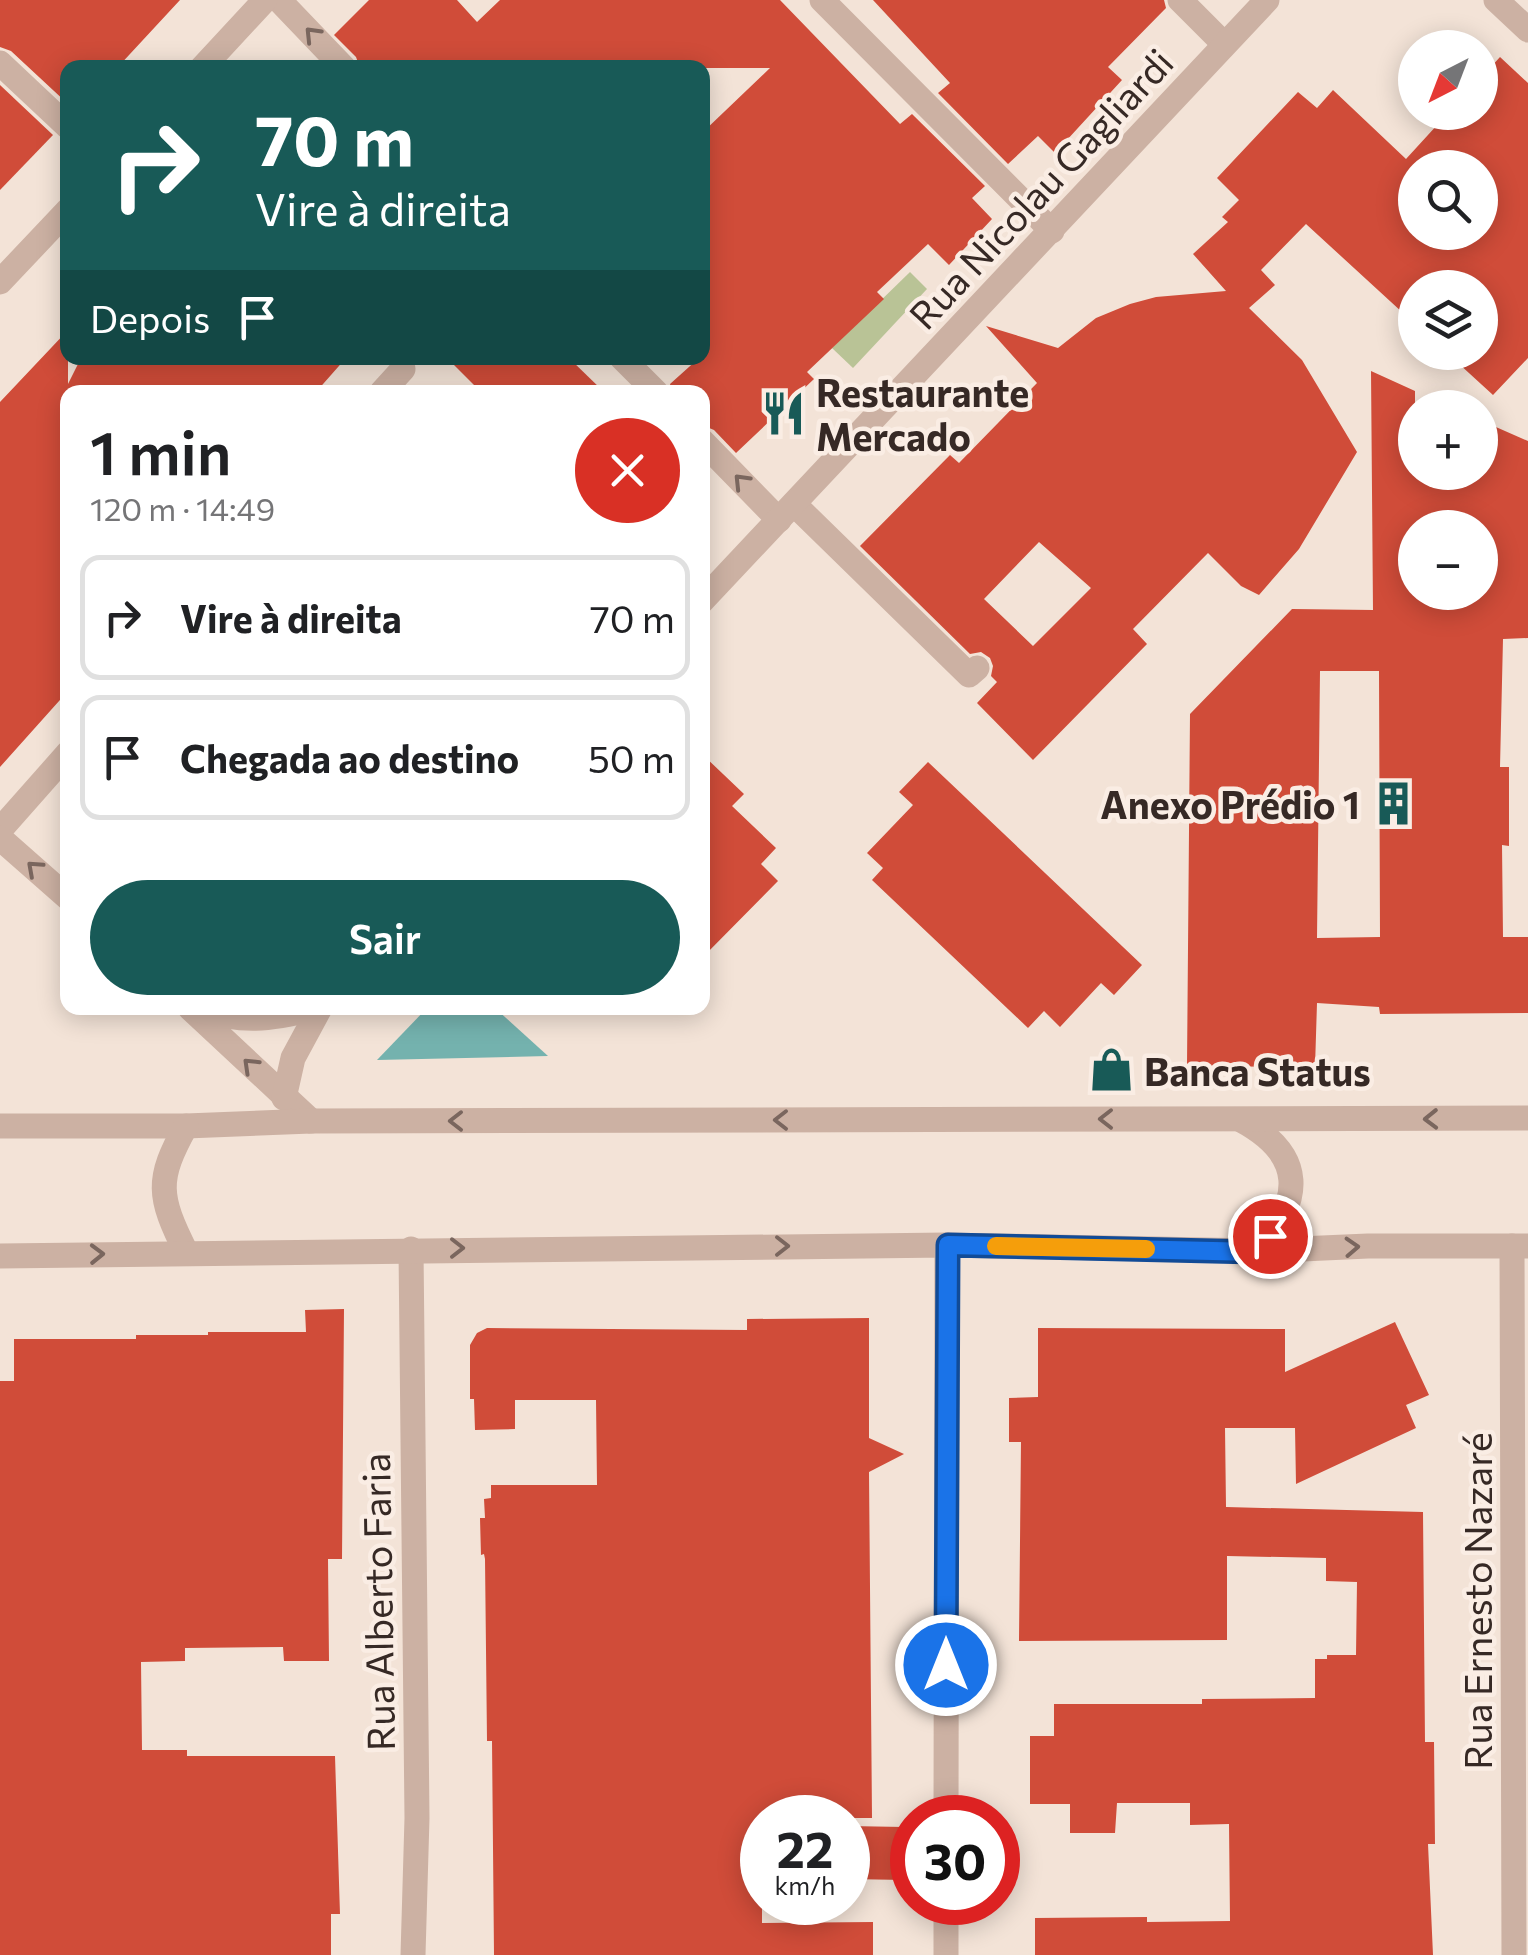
<!DOCTYPE html>
<html lang="pt">
<head>
<meta charset="utf-8">
<style>
  :root { --surface:#fff; --page:#f2f2f2; --text:#202124; --muted:#757577; --line:#e0e0e0; --accent:#185a57 }
  body { margin:0; font-family:Commissioner,sans-serif; background:var(--page); color:var(--text); height:100vh; display:flex; flex-direction:column; font-size:38px; white-space:nowrap }
  * { box-sizing:border-box; margin:0 }
  p { font-size:32px; color:var(--muted) }
  .icon { flex:none; width:55px; height:55px; fill:none; stroke:currentColor; stroke-width:2; stroke-linecap:round; stroke-linejoin:round }
  .map { position:relative; flex:1; overflow:hidden }
  .details { position:absolute; left:60px; top:385px; width:650px; height:630px; display:flex; flex-direction:column; background:var(--surface); border-radius:20px; box-shadow:0 5px 25px #0003 }
  .details>* { flex:none }
  .banner { position:absolute; left:60px; top:60px; width:650px; height:305px; border-radius:20px; box-shadow:0 5px 25px #0003; background:#185a57; color:#fff; overflow:hidden }
  .needle { width:65px; rotate:222deg }
  .buttons { position:absolute; left:1398px; top:30px; display:grid; gap:20px }
  .buttons a { display:grid; place-items:center; width:100px; height:100px; border-radius:50%; background:var(--surface); box-shadow:0 5px 25px #0003; font-size:50px }
  .speed { position:absolute; left:740px; top:1795px; display:flex; gap:20px; font-size:50px; font-weight:700; text-align:center }
  .speed>* { display:grid; place-content:center; width:130px; height:130px; border-radius:50%; background:var(--surface); box-shadow:0 5px 25px #0003; line-height:1 }
  .speed small { font-size:25px; font-weight:400 }
  .speed .limit { border:15px solid #d22; background:#fff; color:#111 }
  .pin { position:absolute; display:grid; place-items:center; width:85px; height:85px; color:#fff; margin:-42px; border:5px solid #fff; border-radius:50%; box-shadow:0 2px 10px #0007 }
  .me { position:absolute; width:110px; margin:-55px; rotate:0deg; stroke-linejoin:round; filter:drop-shadow(0 0 8px #0008) }
  .turn { display:flex; align-items:center; gap:35px; height:210px; padding:0 30px; font-size:45px }
  .turn .icon { width:130px; height:130px; stroke-width:2.5 }
  .turn b { display:block; font-size:70px; line-height:85px }
  .then { display:flex; align-items:center; height:95px; padding:0 30px; background:#0003; gap:20px; font-size:38px }
  .round { display:grid; place-items:center; flex:none; width:105px; height:105px; border-radius:52px; background:var(--page) }
  .head { display:flex; align-items:center; justify-content:space-between; height:170px; padding:0 30px }
  h1 { font-size:60px; font-weight:600; line-height:75px }
  .cta { display:flex; gap:20px; margin-top:auto; padding:20px 30px }
  .cta a { flex:1; height:115px; border-radius:60px; background:var(--accent); color:#fff; font-size:40px; font-weight:600; line-height:115px; text-align:center }
  ul { padding:0; list-style:none }
  li { display:flex; align-items:center; gap:30px; height:125px; margin:0 20px 15px; padding:0 10px; border:5px solid var(--line); border-radius:20px }
  li div { flex:1 }
  li b { display:block; font-size:38px }
  li em { font-style:normal }
  .map>svg:first-child { display:block }
  .green { fill:#b9c396 }
  .water { fill:#74b2ae }
  .building { fill:#d04c39; fill-rule:evenodd }
  .lines { fill:none; stroke-linecap:round; stroke-linejoin:round }
  .minor { stroke:#ccb1a3; stroke-width:25 }
  .oneway { stroke:#7a665e }
  .route-casing { stroke:#114b97; stroke-width:25 }
  .route { stroke:#1a73e8; stroke-width:18 }
  .slow { stroke:#f59e0b; stroke-width:18 }
  .labels { text-anchor:middle; dominant-baseline:central; stroke-width:9; stroke-linejoin:round; paint-order:stroke }
  .street-label { font-size:38px; fill:#362925; stroke:#faede4 }
  .poi-label { font-size:38px; font-weight:bold; fill:#362925; stroke:#faede4; text-anchor:start }
</style>
</head>
<body>
<div class="map">
<svg width="1528" height="1955" viewBox="0 0 1528 1955">
  <rect width="100%" height="100%" fill="#f3e3d7"/>
  <polygon class="green" points="910,272 927,289 853,368 832,348"/>
  <polygon class="water" points="427,1008 495,1008 548,1056 377,1060"/>
  <g class="building">
    <polygon points="0,0 180,0 117,68 68,68 68,104 11,51 0,47"/>
    <polygon points="369,0 457,0 477,22 500,0 780,0 900,124 912,114 985,186 972,198 992,219 949,265 928,244 877,292 884,299 807,372 814,379 736,453 714,430 702,425 702,392 672,392 670,384 699,358 702,358 702,133 770,68 360,68 356,57 334,35"/>
    <polygon points="873,0 1164,0 1166,8 1108,67 1122,80 1055,153 1038,136 1008,164 938,93 950,83"/>
    <path d="M1500,57l28,26v275l-35,37 -47,-43h34v-64h-65v36l-109,-100 -45,46 14,15 -26,23 53,52 55,92 -58,97 -40,46 -18,-9 -33,-33 -75,76 14,15 -114,116 -56,-57 20,-21 -6,-6 2,-10 -3,-8 -9,-6 -11,2 -110,-108 90,-91 9,8 78,-80 -51,-57 72,22 38,-30 34,-14 26,-7 70,-6 -33,-37 35,-32 -6,-5 17,-17 -22,-22 81,-86 19,16 16,-18 73,69 43,-47h31v-33zM1415,168h65v64h-65zM1039,542l52,46 -58,58 -49,-47z"/>
    <polygon points="0,85 53,135 0,190"/>
    <polygon points="68,330 68,384 81,358 346,358 316,392 68,392 68,691 0,767 0,402"/>
    <polygon points="447,358 569,358 604,392 481,392"/>
    <path d="M1371,371l44,20v81h65v-52l48,21v197l-25,1 -3,128h9v79l-7,-1 1,92h25v76l-148,1 -1,-7 -62,-4 -2,64 -128,-1 3,-352 102,-105 81,1zM1415,528h65v64h-65zM1320,671h59l1,266 -63,1z"/>
    <polygon points="702,754 744,794 732,806 776,848 761,864 778,881 702,958"/>
    <polygon points="928,762 1142,965 1114,995 1101,983 1060,1027 1044,1011 1028,1028 872,880 883,868 867,853 913,805 899,792"/>
    <polygon points="344,1309 342,1559 328,1559 329,1661 284,1661 283,1647 185,1648 185,1661 141,1662 142,1750 187,1750 187,1756 335,1756 340,1914 331,1914 331,1955 0,1955 0,1381 14,1381 14,1339 136,1339 136,1335 208,1335 208,1332 306,1332 305,1310"/>
    <polygon points="869,1318 869,1438 904,1454 869,1472 872,1818 762,1818 762,1923 873,1922 873,1955 494,1955 492,1741 487,1741 485,1559 484,1554 481,1555 480,1518 485,1518 484,1499 491,1498 491,1485 597,1485 596,1400 515,1400 515,1429 475,1430 474,1399 470,1399 470,1345 477,1333 487,1328 747,1330 747,1319"/>
    <polygon points="1395,1322 1429,1395 1406,1405 1416,1428 1296,1484 1295,1428 1225,1428 1226,1507 1423,1512 1425,1742 1434,1742 1435,1844 1428,1844 1433,1955 1035,1955 1035,1918 1147,1917 1147,1922 1230,1921 1229,1824 1190,1825 1190,1803 1117,1803 1115,1833 1070,1833 1070,1804 1030,1804 1030,1736 1054,1736 1054,1704 1202,1704 1202,1699 1315,1698 1315,1659 1327,1659 1327,1655 1356,1655 1357,1582 1326,1581 1326,1558 1227,1556 1227,1640 1019,1641 1021,1442 1009,1442 1009,1398 1038,1397 1038,1328 1285,1329 1285,1372"/>
    <polygon points="848,1826 904,1827 905,1880 848,1879"/>
  </g>
  <g class="lines">
    <g class="minor">
      <polyline points="279,0 344,68"/>
      <polyline points="822,0 1052,231"/>
      <polyline points="1180,0 1224,44"/>
      <polyline points="1496,0 1528,30"/>
      <polyline points="0,63 68,127"/>
      <polyline points="202,68 265,0"/>
      <polyline points="0,282 68,210"/>
      <polyline points="622,358 656,392"/>
      <polyline points="382,392 403,369"/>
      <polyline points="702,441 779,520"/>
      <polyline points="794,504 969,675 977,668"/>
      <polyline points="702,601 1267,0"/>
      <polyline points="0,830 68,753"/>
      <polyline points="0,838 68,898"/>
      <polyline points="190,1008 311,1121"/>
      <path d="M195,1009c50,14 72,11 122,-1"/>
      <polyline points="284,1098 293,1058 320,1008"/>
      <path d="M1241,1120c65,35 63,81 15,131"/>
      <polyline points="0,1126 186,1126 311,1121 1528,1118"/>
      <polyline points="1512,1246 1514,1955"/>
      <polyline points="411,1249 417,1818 413,1955"/>
      <path d="M186,1252c-28,-56 -30,-72 0,-126"/>
      <polyline points="0,1256 947,1245 1256,1251 1368,1246 1528,1246"/>
      <polyline points="946,1818 947,1245"/>
      <polyline points="946,1955 946,1902"/>
    </g>
  </g>
  <defs><path id="oneway-chevron" d="M-2-3.5L2.5 0L-2 3.5" fill="none" stroke-width="1.6" stroke-linecap="round" stroke-linejoin="round" transform="scale(2.5)"/></defs>
  <g class="oneway">
    <use href="#oneway-chevron" transform="translate(312 34) rotate(-134)"/>
    <use href="#oneway-chevron" transform="translate(741 481) rotate(-134)"/>
    <use href="#oneway-chevron" transform="translate(34 868) rotate(-138)"/>
    <use href="#oneway-chevron" transform="translate(250 1065) rotate(-136)"/>
    <use href="#oneway-chevron" transform="translate(1106 1119) rotate(180)"/>
    <use href="#oneway-chevron" transform="translate(1431 1119) rotate(179)"/>
    <use href="#oneway-chevron" transform="translate(781 1120) rotate(180)"/>
    <use href="#oneway-chevron" transform="translate(456 1121) rotate(180)"/>
    <use href="#oneway-chevron" transform="translate(782 1246)"/>
    <use href="#oneway-chevron" transform="translate(1352 1247) rotate(-3)"/>
    <use href="#oneway-chevron" transform="translate(457 1248)"/>
    <use href="#oneway-chevron" transform="translate(97 1254) rotate(-1)"/>
  </g>
  <g class="lines">
    <defs>
      <polyline id="route" points="946,1665 948,1245 1256,1252 1270,1236"/>
    </defs>
    <use href="#route" class="route-casing"/>
    <use href="#route" class="route"/>
    <polyline class="slow" points="996,1246 1146,1249"/>
  </g>
  <defs>
    <symbol id="restaurant-bare" viewBox="-9 -9 18 18"><path d="M-5-6h1v4h1v-4h1v4h1v-4h1v5L-1.5 .5V6h-2V.5L-5-1ZM5-6V6H3V1.5H1.5Q1.5-4 5-6Z" fill="#185a57" stroke="#faede4" stroke-width="2.5" paint-order="stroke"/></symbol>
    <symbol id="building-bare" viewBox="-9 -9 18 18"><path d="M-4-6H4V6H1V3H-1V6H-4ZM-2.5-4.3h1.7v1.8h-1.7ZM.8-4.3h1.7v1.8H.8ZM-2.5-1h1.7V.8h-1.7ZM.8-1h1.7V.8H.8Z" fill="#185a57" stroke="#faede4" stroke-width="2.5" paint-order="stroke"/></symbol>
    <symbol id="shop-bare" viewBox="-9 -9 18 18"><path d="M-5-2.5h2.3a2.7 3.5 0 0 1 5.4 0H5L5.5 6h-11ZM-1.5-2.5h3a1.5 2.3 0 0 0-3 0Z" fill="#185a57" stroke="#faede4" stroke-width="2.5" paint-order="stroke"/></symbol>
  </defs>
  <g fill-rule="evenodd">
    <use href="#restaurant-bare" x="752" y="382" width="63" height="63"/>
    <use href="#building-bare" x="1362" y="772" width="63" height="63"/>
    <use href="#shop-bare" x="1080" y="1038" width="63" height="63"/>
  </g>
  <g class="labels">
    <g class="street-label">
      <text transform="translate(1040 188) rotate(-47)">Rua Nicolau Gagliardi</text>
      <text transform="translate(1476 1601) rotate(-90)">Rua Ernesto Nazaré</text>
      <text transform="translate(377 1602) rotate(-91)">Rua Alberto Faria</text>
    </g>
    <g class="poi-label">
      <text x="816" y="391">Restaurante<tspan x="816" dy="44">Mercado</tspan></text>
      <text x="1360" y="803" text-anchor="end">Anexo Prédio 1</text>
      <text x="1144" y="1070">Banca Status</text>
    </g>
  </g>
</svg>
<div class="buttons">
<a><svg class="needle" viewBox="-14 -14 28 28"><path d="M0-13l5 13h-10z" fill="#e53935"/><path d="M0 13l5-13h-10z" fill="#757577"/></svg></a>
<a><svg class="icon" aria-label="search" viewBox="0 0 24 24"><circle cx="10" cy="10" r="6"/><path d="M15 15l6 6"/></svg></a>
<a><svg class="icon" aria-label="layers" viewBox="0 0 24 24"><path d="M12 4l9 5-9 5-9-5zM3 14l9 5 9-5"/></svg></a>
<a>+</a>
<a>−</a>
</div>
<div class="speed"><div>22<small>km/h</small></div><div class="limit">30</div></div>
<div class="pin" style="left:1270px;top:1236px;background:#d93025"><svg class="icon" aria-label="arrive" viewBox="0 0 24 24"><path d="M6 21V4h12l-3 4 3 4H6"/></svg></div>
<svg class="me" style="left:946px;top:1665px" viewBox="-20 -20 40 40"><circle r="17" fill="#1a73e8" stroke="#fff" stroke-width="3"/><path d="M0-11L8 9 0 5-8 9z" fill="#fff"/></svg>
<div class="banner">
<div class="turn"><svg class="icon" aria-label="right" viewBox="0 0 24 24"><path d="M7 20v-9h11M14 6l5 5-5 5"/></svg><div><b>70 m</b>Vire à direita</div></div>
<div class="then">Depois<svg class="icon" aria-label="arrive" viewBox="0 0 24 24"><path d="M6 21V4h12l-3 4 3 4H6"/></svg></div>
</div>
<section class="details">
<div class="head"><div><h1>1 min</h1><p>120 m · 14:49</p></div><a class="round" style="background:#d93025;color:#fff"><svg class="icon" aria-label="close" viewBox="0 0 24 24"><path d="M6 6l12 12M18 6L6 18"/></svg></a></div>
<ul>
<li><svg class="icon" aria-label="right" viewBox="0 0 24 24"><path d="M7 20v-9h11M14 6l5 5-5 5"/></svg><div><b>Vire à direita</b></div><em>70 m</em></li>
<li><svg class="icon" aria-label="arrive" viewBox="0 0 24 24"><path d="M6 21V4h12l-3 4 3 4H6"/></svg><div><b>Chegada ao destino</b></div><em>50 m</em></li>
</ul>
<div class="cta"><a>Sair</a></div>
</section>
</div>
</body>
</html>
